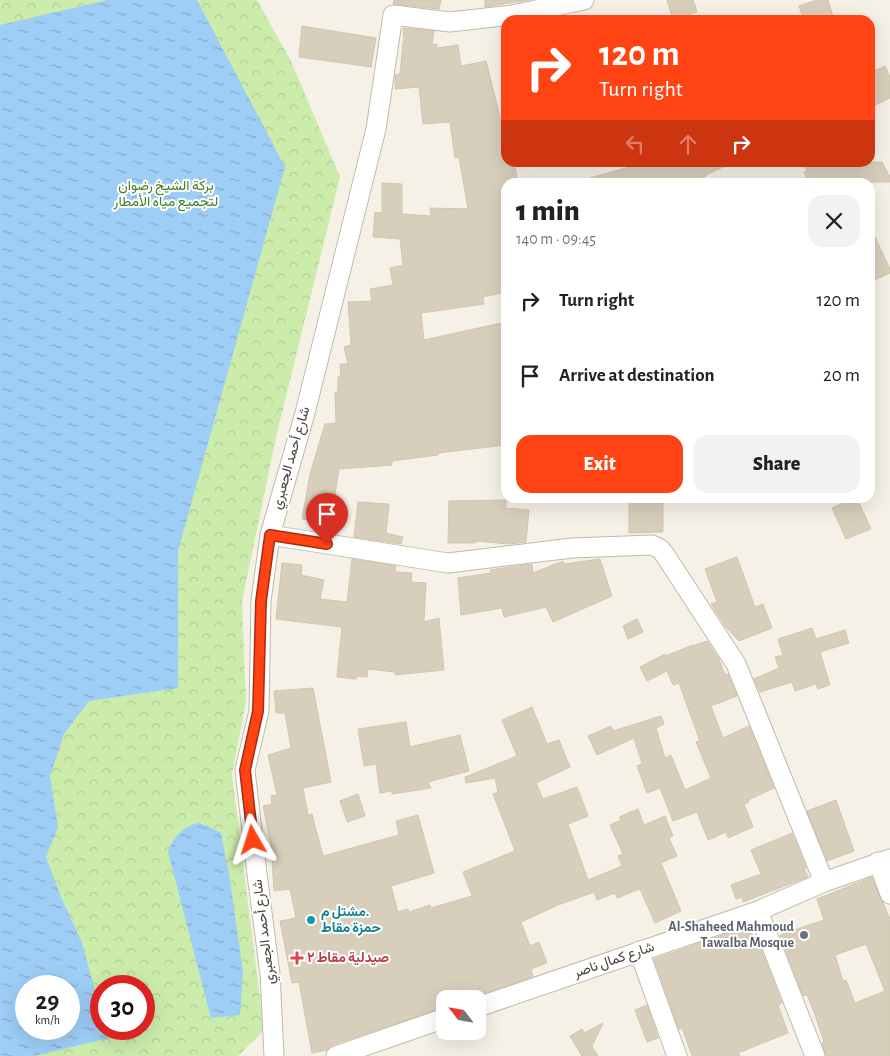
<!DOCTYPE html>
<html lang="en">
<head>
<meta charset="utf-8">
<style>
  :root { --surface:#fff; --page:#f2f2f2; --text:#202124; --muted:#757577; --accent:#ff4313 }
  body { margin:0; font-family:"Alegreya Sans",Vazirmatn,sans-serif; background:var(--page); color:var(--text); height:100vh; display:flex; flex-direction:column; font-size:19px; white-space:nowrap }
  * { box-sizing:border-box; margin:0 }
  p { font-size:16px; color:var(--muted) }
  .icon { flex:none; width:28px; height:28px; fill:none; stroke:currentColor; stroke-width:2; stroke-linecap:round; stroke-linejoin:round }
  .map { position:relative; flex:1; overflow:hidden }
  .side { position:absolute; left:501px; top:178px; width:374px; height:325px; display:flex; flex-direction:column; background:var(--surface); border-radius:15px; box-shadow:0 5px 20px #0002 }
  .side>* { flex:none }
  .banner { position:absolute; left:501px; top:15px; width:374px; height:152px; border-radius:15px; box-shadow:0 5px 20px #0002; background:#ff4313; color:#fff; overflow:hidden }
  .needle { width:32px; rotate:301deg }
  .tools { position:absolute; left:436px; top:990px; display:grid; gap:10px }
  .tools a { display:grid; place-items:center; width:50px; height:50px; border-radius:10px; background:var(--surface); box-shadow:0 5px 20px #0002; font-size:25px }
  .speed { position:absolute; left:15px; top:975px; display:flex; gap:10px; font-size:25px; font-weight:700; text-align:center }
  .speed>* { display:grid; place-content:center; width:65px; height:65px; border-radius:50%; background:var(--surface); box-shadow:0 5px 20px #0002; line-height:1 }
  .speed small { font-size:12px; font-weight:400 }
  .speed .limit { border:8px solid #d22; background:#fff; color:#111 }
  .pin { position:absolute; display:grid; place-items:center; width:42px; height:42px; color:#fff; margin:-51px -21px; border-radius:50% 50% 50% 0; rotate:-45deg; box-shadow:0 0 5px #0007 }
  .pin .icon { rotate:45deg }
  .me { position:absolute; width:55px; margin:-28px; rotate:354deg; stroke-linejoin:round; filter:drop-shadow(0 0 4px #0008) }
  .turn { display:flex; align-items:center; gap:18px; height:105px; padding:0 15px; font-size:22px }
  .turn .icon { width:65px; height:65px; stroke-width:2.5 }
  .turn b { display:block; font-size:35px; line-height:42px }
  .lanes { display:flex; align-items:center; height:48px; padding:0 15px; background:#0003; justify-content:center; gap:25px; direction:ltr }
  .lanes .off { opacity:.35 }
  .round { display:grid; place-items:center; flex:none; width:52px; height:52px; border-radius:15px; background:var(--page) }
  .summary { display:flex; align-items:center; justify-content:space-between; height:85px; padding:0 15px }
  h1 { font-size:30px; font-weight:800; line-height:38px }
  .button { display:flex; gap:10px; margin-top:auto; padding:10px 15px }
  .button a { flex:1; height:58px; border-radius:15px; background:var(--accent); color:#fff; font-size:20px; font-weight:800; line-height:58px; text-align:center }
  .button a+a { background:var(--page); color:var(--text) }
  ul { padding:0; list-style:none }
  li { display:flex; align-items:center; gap:15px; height:75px; padding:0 15px }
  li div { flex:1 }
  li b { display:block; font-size:19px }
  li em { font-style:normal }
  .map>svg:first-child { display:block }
  .park { fill:url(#park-crowns); fill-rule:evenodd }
  .water { fill:url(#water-ripples); fill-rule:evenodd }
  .building { fill:#d7cebb; stroke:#d3c6ae; fill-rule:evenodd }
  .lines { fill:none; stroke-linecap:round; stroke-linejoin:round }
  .minor-casing { stroke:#c1baa8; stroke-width:21 }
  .minor { stroke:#fff; stroke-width:19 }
  .route-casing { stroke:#a62c0c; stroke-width:12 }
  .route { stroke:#ff4313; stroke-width:9 }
  .culture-dot { fill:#0f9aa8; stroke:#fff; stroke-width:2 }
  .worship-dot { fill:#6b7280; stroke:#fff; stroke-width:2 }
  .health-dot { fill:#e0444e; stroke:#fff; stroke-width:2 }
  .labels { text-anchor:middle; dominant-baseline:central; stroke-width:4; stroke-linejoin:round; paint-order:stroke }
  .park-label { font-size:14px; fill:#417f23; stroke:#fff }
  .street-label { font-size:14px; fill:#484235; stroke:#fff }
  .culture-label { font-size:14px; font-weight:bold; fill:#0d838f; stroke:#fff; text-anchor:start }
  .worship-label { font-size:14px; font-weight:bold; fill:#5b616d; stroke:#fff; text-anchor:end }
  .health-label { font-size:14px; font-weight:bold; fill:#be3a42; stroke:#fff; text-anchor:start }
</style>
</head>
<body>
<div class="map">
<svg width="890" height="1056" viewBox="0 0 890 1056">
  <defs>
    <pattern id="park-crowns" width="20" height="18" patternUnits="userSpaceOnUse" patternTransform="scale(1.25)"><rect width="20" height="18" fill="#ccecac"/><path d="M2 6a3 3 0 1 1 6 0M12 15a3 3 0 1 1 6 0" fill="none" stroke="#b1cc95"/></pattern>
    <pattern id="water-ripples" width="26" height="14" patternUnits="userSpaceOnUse" patternTransform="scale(1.25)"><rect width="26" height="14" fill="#9ecef6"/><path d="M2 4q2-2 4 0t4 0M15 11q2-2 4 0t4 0" fill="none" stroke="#83a9c8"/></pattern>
  </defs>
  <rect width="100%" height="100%" fill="#f5f1e7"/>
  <path class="park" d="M0,0h257l34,61 49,116 -63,256 -35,168 4,100 -14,74 32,255 -26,26h-238zM26,986h43v43h-43zM101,986h43v43h-43z"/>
  <g class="water">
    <path d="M108,0h89l88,167 -107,384v137l-89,13 -25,33 -14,42 8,51 -12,30 15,40 21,46 19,69v17h5l3,9 -75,18h-34v-1031zM26,986h43v43h-43z"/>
    <path d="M198,823l10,3 13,7 8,41 14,98 -3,43 -29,3 -43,-166c6,-16 13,-24 30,-29z"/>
  </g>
  <g class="building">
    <polygon points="394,0 441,0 439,9 393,4"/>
    <polygon points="485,0 529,0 485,7"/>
    <polygon points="667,0 693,0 697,12 673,20"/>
    <polygon points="817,0 828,0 834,20 804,20 799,6"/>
    <polygon points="302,26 376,38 371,67 299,57"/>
    <polygon points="403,28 434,31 432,45 437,44 437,48 458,45 461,66 486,61 500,117 506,116 506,162 514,162 518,182 506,182 506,292 483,297 484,304 421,313 424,340 506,322 506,445 438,453 438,455 392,461 392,465 339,469 334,500 341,500 335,525 302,519 310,474 325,424 336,423 335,392 338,392 338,377 341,377 340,364 348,364 344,347 351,345 348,302 372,301 370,289 393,285 390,268 403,265 400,239 373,237 375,212 382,213 382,183 402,184 402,214 431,216 430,208 468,209 459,157 455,158 450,122 423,124 419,87 395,89 395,75 400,74 403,42 404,42"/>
    <polygon points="885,66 890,77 890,98 870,108 870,73"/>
    <polygon points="647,162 734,162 706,175 706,176 696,179 697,182 590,182 590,178"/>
    <polygon points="803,162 882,162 890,177 890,182 809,182 804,172 807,171"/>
    <polygon points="870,226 890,269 890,273 870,282"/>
    <polygon points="855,498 857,498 871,529 846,539 832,508"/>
    <polygon points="506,500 506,508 529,510 526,542 509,544 476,541 475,543 448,543 449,501"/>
    <polygon points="629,501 663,501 663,532 629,533"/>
    <polygon points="358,502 389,504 386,533 403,537 401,544 354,537"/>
    <polygon points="737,557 755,607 763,604 772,628 739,641 725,626 711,604 717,602 705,569"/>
    <polygon points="352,559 396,566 395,572 412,573 411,582 426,583 424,622 439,618 444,670 395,675 395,672 368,669 367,677 357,676 356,679 337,677 342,627 276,619 282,563 302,565 301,575 324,580 320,599 347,602"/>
    <polygon points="600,559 612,596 553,622 546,607 504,617 502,608 461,615 458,578 491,573 490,570 532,564 533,573 563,561 564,564"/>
    <polygon points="637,619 643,632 628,639 623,626"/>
    <polygon points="812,628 816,639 845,630 849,643 820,652 830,685 818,689 816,684 795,691 792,682 760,692 754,679 779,668 775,657 783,655 778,639"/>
    <polygon points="707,641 719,659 725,675 728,674 737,696 711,706 723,738 749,726 774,788 748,800 749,802 744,804 753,827 728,838 726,832 708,840 697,812 673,821 660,788 647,793 637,766 642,764 634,738 597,755 588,736 611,726 613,731 661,716 664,724 656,728 665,758 671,755 685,790 711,778 696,742 700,741 679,683 673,685 667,671 647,681 640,667 665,654 665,656 693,645 693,646"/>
    <polygon points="313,688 331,782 303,788 308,815 312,814 323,856 399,835 396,821 418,815 434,873 391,886 398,912 408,909 409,912 430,905 431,908 472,896 463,872 515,851 493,794 498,792 495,778 466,783 465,777 517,756 502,720 532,707 547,744 559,740 570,767 536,783 543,799 577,787 588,816 568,824 588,880 622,866 618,856 623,854 610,825 621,820 619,817 638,809 644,825 665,816 673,836 669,838 677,856 661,863 681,911 655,923 640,889 617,898 615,893 597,900 594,892 558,905 521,922 530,946 539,942 547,963 531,969 533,976 471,999 445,999 445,1007 332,1045 327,1050 312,1053 299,982 292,983 280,921 296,918 290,889 274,891 271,845 263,806 272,804 271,796 277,795 268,755 291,748 285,713 276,713 274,691"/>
    <polygon points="406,722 410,747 460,735 469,771 428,782 431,788 392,794 392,791 380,793 376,764 364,766 358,729"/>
    <polygon points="358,794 365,816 347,822 340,801"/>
    <polygon points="836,800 854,851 827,861 807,811"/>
    <polygon points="792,833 806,868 804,869 808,877 743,902 742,897 736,899 731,885 761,874 751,850"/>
    <path d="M872,877l18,42v137h-64l-4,-13 2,-1 -10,-30 -7,-17 -4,1 -23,-61 44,-15 -7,-21zM866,944l19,47 -30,12 -9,-23 -3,1 -8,-26z"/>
    <polygon points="749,926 755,943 758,942 782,1003 778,1005 788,1033 738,1053 740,1056 692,1056 682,1028 679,1029 654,959"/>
    <polygon points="647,1005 658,1038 647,1042 635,1010"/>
    <polygon points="603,1023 592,1046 598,1056 582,1056 570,1036 582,1029 584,1033"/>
  </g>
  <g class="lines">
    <defs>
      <g id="minor">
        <polyline points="270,535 448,563 572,548 652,545 660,549 665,555 736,664 824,882"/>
        <polyline points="878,862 890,894"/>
        <polyline points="758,911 815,1056"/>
        <polyline points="639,951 677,1056"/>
        <polyline points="478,1007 758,911 824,882 890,859"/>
        <polyline points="274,1056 270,974 257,874 245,770 259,711 261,601 270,535 305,413 376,129 393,15 450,22 512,15 584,0"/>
        <polyline points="336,1056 445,1018"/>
      </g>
    </defs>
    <use href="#minor" class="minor-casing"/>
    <use href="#minor" class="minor"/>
  </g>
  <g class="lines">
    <defs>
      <polyline id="route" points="253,840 245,770 258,711 261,601 270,535 327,544"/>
    </defs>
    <use href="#route" class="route-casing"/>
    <use href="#route" class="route"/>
  </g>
  <circle class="culture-dot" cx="311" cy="920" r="5"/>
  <circle class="worship-dot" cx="804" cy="935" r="5"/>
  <path class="health-dot" d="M294.5 950.5h5v5h5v5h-5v5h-5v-5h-5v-5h5z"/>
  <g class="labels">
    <g class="park-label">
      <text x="166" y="186">بركة الشيخ رضوان<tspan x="166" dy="16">لتجميع مياه الأمطار</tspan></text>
    </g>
    <g class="street-label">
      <text transform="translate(291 458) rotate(-74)">شارع أحمد الجعبري</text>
      <text transform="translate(264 932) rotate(-97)">شارع أحمد الجعبري</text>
      <text transform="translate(614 960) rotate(-19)">شارع كمال ناصر</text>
    </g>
    <g class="culture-label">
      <text x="321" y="912">مشتل م.<tspan x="321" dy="16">حمزة مقاط</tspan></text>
    </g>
    <g class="worship-label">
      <text x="794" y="927">Al-Shaheed Mahmoud<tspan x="794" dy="16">Tawalba Mosque</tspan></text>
    </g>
    <g class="health-label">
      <text x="307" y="958">صيدلية مقاط ٢</text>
    </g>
  </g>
</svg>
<div class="tools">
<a><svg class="needle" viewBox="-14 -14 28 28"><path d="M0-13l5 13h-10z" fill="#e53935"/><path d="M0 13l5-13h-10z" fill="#757577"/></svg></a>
</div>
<div class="speed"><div>29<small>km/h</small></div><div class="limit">30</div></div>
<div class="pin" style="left:327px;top:544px;background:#d93025"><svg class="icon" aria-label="arrive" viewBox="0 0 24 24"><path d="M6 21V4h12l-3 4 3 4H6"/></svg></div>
<svg class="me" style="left:253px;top:840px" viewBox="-20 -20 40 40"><path d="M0-17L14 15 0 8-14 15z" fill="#ff4313" stroke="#fff" stroke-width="4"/></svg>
<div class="banner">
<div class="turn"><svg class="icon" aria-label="right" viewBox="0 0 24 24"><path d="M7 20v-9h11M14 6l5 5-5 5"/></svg><div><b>120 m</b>Turn right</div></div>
<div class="lanes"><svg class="icon off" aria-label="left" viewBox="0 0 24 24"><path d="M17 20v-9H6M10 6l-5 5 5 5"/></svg><svg class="icon off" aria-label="ahead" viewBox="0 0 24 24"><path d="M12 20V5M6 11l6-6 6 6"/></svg><svg class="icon" aria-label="right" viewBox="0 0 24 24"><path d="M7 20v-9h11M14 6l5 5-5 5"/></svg></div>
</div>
<section class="side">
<div class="summary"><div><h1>1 min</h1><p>140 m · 09:45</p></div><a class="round"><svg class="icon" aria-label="close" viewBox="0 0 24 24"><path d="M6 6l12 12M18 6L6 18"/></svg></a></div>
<ul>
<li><svg class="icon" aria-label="right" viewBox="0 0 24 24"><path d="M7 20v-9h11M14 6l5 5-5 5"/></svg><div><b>Turn right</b></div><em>120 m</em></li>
<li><svg class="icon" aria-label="arrive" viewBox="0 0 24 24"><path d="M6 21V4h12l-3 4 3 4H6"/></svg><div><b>Arrive at destination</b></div><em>20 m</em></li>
</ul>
<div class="button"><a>Exit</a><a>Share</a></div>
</section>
</div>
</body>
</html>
